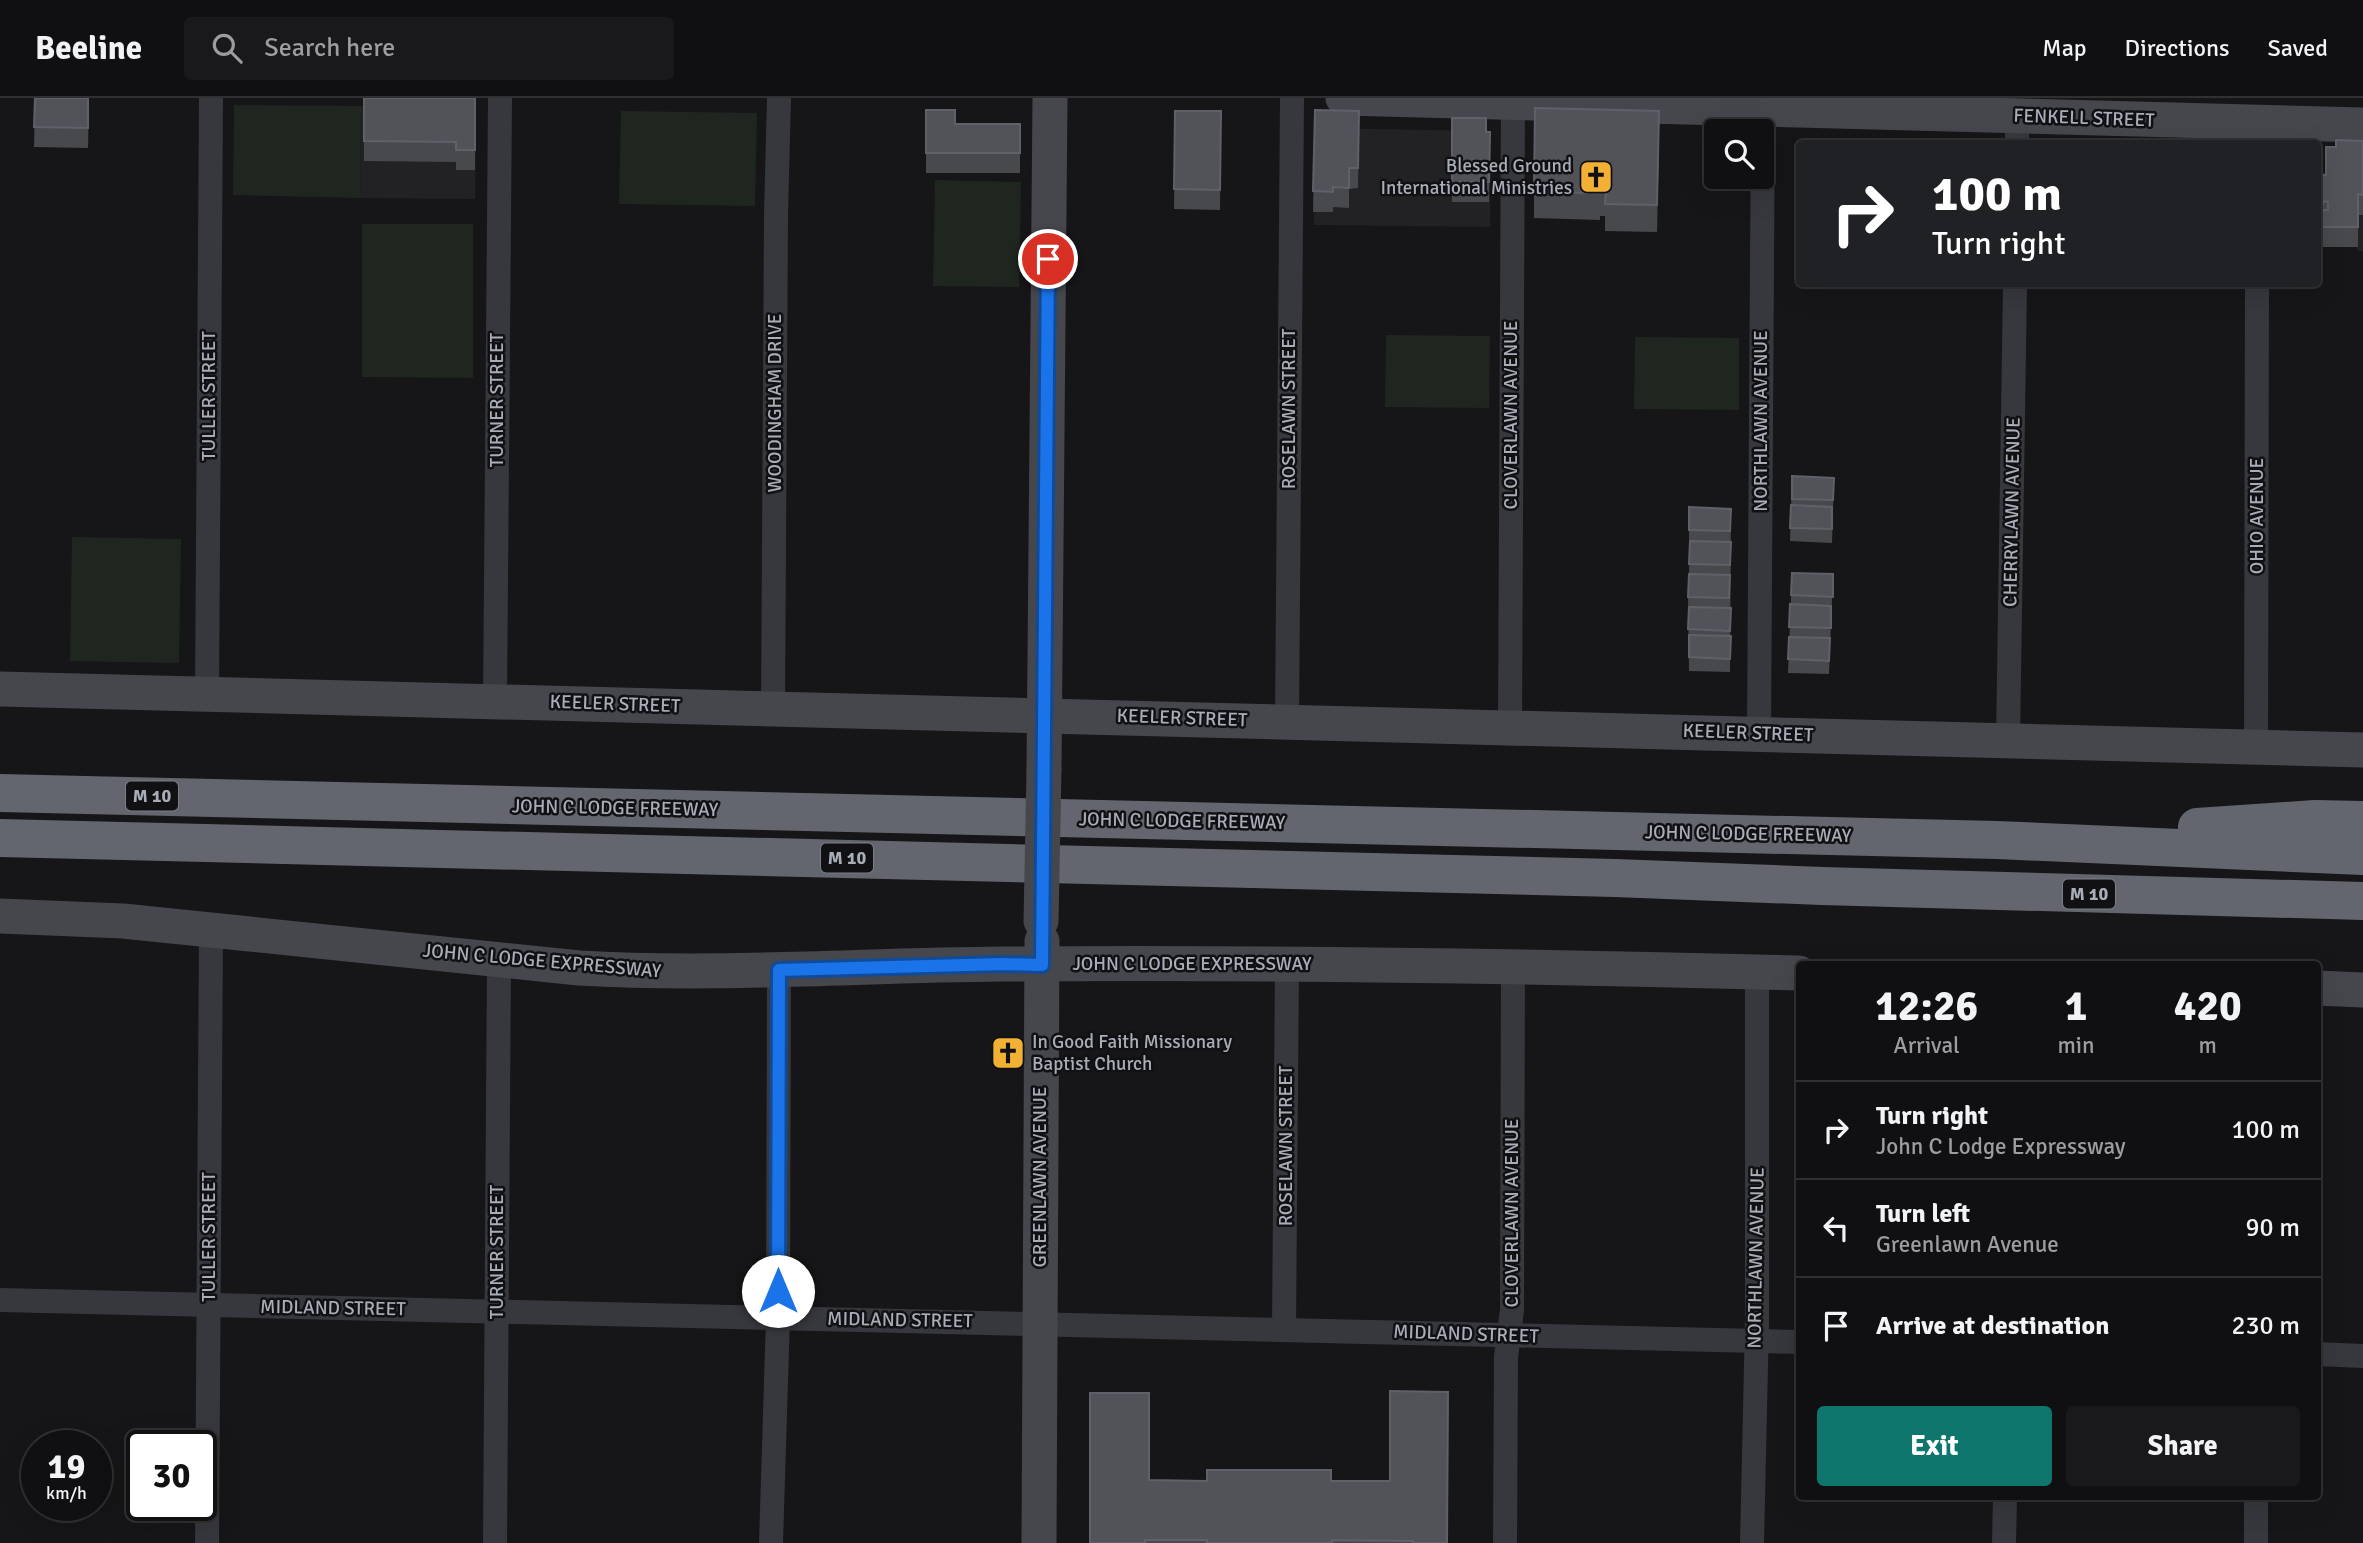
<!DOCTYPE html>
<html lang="en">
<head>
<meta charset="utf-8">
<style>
  :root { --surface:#101012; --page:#19191b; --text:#f1f3f6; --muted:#9c9d9f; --line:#303032; --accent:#0f766e }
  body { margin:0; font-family:Signika,sans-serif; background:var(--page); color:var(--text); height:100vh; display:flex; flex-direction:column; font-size:26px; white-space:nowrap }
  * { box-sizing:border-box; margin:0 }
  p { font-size:23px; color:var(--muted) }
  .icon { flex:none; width:38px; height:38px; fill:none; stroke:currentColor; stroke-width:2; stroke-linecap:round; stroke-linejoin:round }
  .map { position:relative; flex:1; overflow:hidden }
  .drawer { position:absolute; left:1796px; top:863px; width:525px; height:539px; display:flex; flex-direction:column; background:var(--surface); border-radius:7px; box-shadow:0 7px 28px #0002,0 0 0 2px var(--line) }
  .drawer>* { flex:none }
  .top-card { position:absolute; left:1796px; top:42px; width:525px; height:147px; border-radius:7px; box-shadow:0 7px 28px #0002,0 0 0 2px var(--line); background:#202124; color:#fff; overflow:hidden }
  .buttons { position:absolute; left:1704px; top:21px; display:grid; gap:14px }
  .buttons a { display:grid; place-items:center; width:70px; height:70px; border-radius:7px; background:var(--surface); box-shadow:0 7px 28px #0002,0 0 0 2px var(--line); font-size:35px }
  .speed { position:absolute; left:21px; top:1332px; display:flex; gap:14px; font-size:35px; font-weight:700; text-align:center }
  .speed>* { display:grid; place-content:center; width:91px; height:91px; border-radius:50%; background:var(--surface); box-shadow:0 7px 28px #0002,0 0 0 2px var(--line); line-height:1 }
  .speed small { font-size:18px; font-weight:400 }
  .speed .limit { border:4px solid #111; border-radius:10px; background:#fff; color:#111 }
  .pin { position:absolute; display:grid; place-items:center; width:60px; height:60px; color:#fff; margin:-30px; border:4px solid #fff; border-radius:50%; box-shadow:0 2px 7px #0007 }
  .me { position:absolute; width:77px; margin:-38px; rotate:0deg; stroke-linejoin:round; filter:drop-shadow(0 0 5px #0008) }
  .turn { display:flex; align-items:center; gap:24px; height:147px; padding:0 21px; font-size:32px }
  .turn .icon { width:91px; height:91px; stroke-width:2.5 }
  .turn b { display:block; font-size:49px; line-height:60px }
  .eta { display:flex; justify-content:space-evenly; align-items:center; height:119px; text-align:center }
  .eta b { font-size:42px; font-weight:700; line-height:49px }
  .cta { display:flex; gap:14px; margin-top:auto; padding:14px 21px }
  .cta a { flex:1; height:80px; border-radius:7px; background:var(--accent); color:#fff; font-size:28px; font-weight:700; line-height:80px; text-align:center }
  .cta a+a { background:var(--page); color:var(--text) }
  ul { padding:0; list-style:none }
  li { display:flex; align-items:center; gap:21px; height:98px; padding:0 21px; border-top:2px solid var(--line) }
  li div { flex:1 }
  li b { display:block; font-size:26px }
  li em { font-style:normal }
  header { display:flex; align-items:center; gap:42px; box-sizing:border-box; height:98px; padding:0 35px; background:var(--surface); border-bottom:2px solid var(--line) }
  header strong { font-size:33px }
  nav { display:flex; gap:38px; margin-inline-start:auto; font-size:24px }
  .search { width:490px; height:63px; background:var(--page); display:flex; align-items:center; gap:18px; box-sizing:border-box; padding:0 24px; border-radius:7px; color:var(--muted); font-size:26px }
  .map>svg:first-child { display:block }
  .built { fill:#222225 }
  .grass { fill:#1e261f }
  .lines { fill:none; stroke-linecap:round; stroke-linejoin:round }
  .street { stroke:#37383d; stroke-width:24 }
  .secondary { stroke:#45474d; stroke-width:35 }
  .highway { stroke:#63666e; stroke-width:38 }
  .secondary-bridge { stroke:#45474d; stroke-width:35 }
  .wall { fill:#47494d }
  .shaded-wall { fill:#2f3033 }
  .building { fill:#525359; stroke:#5f6168; stroke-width:2 }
  .route-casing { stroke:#114b97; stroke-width:18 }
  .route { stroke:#1a73e8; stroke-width:12 }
  .labels { text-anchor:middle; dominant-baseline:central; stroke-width:5; stroke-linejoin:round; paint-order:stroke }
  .shield { fill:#111113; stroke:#7b7e86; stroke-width:2 }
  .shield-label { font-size:18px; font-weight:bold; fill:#a8adb8 }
  .street-label { font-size:19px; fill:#a8adb8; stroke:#111113 }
  .poi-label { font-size:19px; fill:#a8adb8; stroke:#111113; text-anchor:end }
</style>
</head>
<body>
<header>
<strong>Beeline</strong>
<div class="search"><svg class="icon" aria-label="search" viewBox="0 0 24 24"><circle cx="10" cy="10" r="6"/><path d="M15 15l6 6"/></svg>Search here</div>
<nav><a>Map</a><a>Directions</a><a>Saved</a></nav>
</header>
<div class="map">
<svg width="2363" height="1445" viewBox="0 0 2363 1445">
  <rect width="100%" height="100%" fill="#161618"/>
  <g class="built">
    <polygon points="361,8 476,9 475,101 360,100"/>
    <polygon points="1315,30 1491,33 1490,129 1314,127"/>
    <polygon points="2358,58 2363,59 2363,153 2357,153"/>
  </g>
  <g class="grass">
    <polygon points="234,7 361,8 360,100 233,97"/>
    <polygon points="621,13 757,15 755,108 619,106"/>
    <polygon points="935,82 1021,84 1019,189 933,188"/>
    <polygon points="362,126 473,126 473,280 362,279"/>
    <polygon points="1386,237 1490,238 1489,310 1385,309"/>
    <polygon points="1635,239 1739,240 1739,312 1634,311"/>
    <polygon points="72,439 181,441 179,565 70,563"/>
  </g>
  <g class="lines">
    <g class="street">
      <polyline points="2017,46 2017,18"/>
      <polyline points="2258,46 2258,24"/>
      <polyline points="207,595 211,0"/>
      <polyline points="495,603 500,0"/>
      <polyline points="773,611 776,116 779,0"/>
      <polyline points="1287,623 1292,0"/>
      <polyline points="1510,629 1513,4"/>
      <polyline points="1759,635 1763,11"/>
      <polyline points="2008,643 2015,186"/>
      <polyline points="2256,650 2257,186"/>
      <polyline points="0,1202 1799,1244"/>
      <polyline points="1284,1231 1287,865"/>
      <polyline points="2317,1256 2363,1258"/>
      <polyline points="207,1445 211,832"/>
      <polyline points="495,1445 499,862"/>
      <polyline points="771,1445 778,1219 779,872"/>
      <polyline points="1505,1445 1506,1259 1512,1212 1513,868"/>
      <polyline points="1752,1445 1757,1223 1757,874"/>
      <polyline points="2004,1445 2005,1398"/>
      <polyline points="2256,1445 2256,1398"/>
    </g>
    <g class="secondary">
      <polyline points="1343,0 2363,27"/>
      <polyline points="0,591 2363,652"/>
      <polyline points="1044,672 1050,0"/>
      <path d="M0,818l123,5 456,47c141,8 282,-3 423,-4 266,-2 531,2 797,9"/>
      <polyline points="2317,890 2363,892"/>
      <polyline points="1039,1445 1042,843"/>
    </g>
    <g class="highway">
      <polyline points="0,695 1997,742 2363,758"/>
      <polyline points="2197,729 2315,721 2363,722"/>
      <polyline points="0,740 1615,780 1822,788 2363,803"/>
    </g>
    <polyline class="secondary-bridge" points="1041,823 1044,672"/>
  </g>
  <g class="wall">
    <polygon points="35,0 89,0 88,50 34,49"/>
    <polygon points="364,0 475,0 475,72 456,72 456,64 364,63"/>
    <polygon points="926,12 955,26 1020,26 1020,75 926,75"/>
    <polygon points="1315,12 1359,13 1358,90 1349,91 1349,110 1333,109 1333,114 1313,114"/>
    <polygon points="1175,13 1221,13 1220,112 1174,111"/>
    <polygon points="1452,20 1486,34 1490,34 1489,104 1452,104"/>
    <polygon points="1659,40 1657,134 1605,133 1605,118 1600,118 1600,122 1534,120 1534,94"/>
    <polygon points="2363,43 2363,117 2358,117 2358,149 2318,149 2317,76 2326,77 2336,49"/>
    <polygon points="1792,378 1834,380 1832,445 1790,443"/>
    <polygon points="1731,411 1730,574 1689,573 1688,499 1690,446 1689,446 1689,432"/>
    <polygon points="1792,475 1833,476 1829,576 1788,575"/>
    <polygon points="1149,1382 1331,1383 1447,1445 1090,1445"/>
  </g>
  <polygon class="shaded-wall" points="1659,13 1659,40 1657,134 1657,107"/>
  <g class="building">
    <polygon points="35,0 88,0 88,30 34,29"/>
    <polygon points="364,0 475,0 475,52 456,52 456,44 364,43"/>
    <polygon points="1535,10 1659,13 1657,107 1605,106 1606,91 1600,91 1600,95 1534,94"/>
    <polygon points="926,12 955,12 955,26 1020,26 1020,55 926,55"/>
    <polygon points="1315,12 1359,13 1358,70 1349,70 1349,90 1333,89 1333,94 1313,93"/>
    <polygon points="1175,13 1221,13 1220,92 1174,91"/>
    <polygon points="1452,20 1486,20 1486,34 1490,34 1489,84 1452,84"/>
    <polygon points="2336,42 2363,43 2363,97 2358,96 2358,129 2318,129 2318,112 2328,112 2328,104 2323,103 2323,106 2317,106 2317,76 2326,77 2326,49 2336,49"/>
    <polygon points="1792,378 1834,380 1833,402 1792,401"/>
    <polygon points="1791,407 1832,409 1832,431 1790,430"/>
    <polygon points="1689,409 1731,411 1730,433 1689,432"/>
    <polygon points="1690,443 1731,444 1730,467 1689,466"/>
    <polygon points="1792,475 1833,476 1833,499 1791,497"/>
    <polygon points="1689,476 1730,477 1729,500 1688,499"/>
    <polygon points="1790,506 1831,508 1831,530 1789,529"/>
    <polygon points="1689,509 1731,510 1730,533 1688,531"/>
    <polygon points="1689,537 1731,538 1730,561 1689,559"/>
    <polygon points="1789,539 1830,540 1829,563 1788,561"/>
    <polygon points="1390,1293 1448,1294 1447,1445 1413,1445 1413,1443 1332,1442 1332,1445 1207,1445 1207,1442 1145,1442 1145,1445 1090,1445 1090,1295 1149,1295 1149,1382 1207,1383 1207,1372 1331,1372 1331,1383 1390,1383"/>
  </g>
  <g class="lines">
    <defs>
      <polyline id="route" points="778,1193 779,872 1003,866 1042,867 1048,161"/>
    </defs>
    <use href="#route" class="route-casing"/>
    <use href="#route" class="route"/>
  </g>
  <defs>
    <symbol id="church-square" viewBox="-11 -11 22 22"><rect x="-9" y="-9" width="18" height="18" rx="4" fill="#f2b134" stroke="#111113"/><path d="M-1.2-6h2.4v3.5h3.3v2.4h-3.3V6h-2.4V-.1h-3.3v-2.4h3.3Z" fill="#111"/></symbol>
  </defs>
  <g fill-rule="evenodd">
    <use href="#church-square" x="1577" y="60" width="38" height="38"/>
    <use href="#church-square" x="989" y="936" width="38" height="38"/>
  </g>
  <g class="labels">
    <g class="shield">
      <rect x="126" y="683.5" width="52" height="29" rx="5"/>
      <rect x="821" y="745.5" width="52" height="29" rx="5"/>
      <rect x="2063" y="781.5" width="52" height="29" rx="5"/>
    </g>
    <g class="shield-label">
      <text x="152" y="698">M 10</text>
      <text x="847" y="760">M 10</text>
      <text x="2089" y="796">M 10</text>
    </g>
    <g class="street-label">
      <text transform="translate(2084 20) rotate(2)">FENKELL STREET</text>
      <text transform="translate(209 298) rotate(-90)">TULLER STREET</text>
      <text transform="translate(497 302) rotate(-90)">TURNER STREET</text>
      <text transform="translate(775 305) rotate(-90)">WOODINGHAM DRIVE</text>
      <text transform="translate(1289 311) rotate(-90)">ROSELAWN STREET</text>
      <text transform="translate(1511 317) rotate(-90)">CLOVERLAWN AVENUE</text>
      <text transform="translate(1761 323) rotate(-90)">NORTHLAWN AVENUE</text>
      <text transform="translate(2012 414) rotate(-89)">CHERRYLAWN AVENUE</text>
      <text transform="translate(2257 418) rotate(-90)">OHIO AVENUE</text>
      <text transform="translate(615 606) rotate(2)">KEELER STREET</text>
      <text transform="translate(1182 620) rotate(2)">KEELER STREET</text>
      <text transform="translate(1748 635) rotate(2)">KEELER STREET</text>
      <text transform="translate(615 710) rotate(1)">JOHN C LODGE FREEWAY</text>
      <text transform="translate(1182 723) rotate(1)">JOHN C LODGE FREEWAY</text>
      <text transform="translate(1748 736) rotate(1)">JOHN C LODGE FREEWAY</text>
      <text transform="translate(542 863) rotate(5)">JOHN C LODGE EXPRESSWAY</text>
      <text x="1192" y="866">JOHN C LODGE EXPRESSWAY</text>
      <text transform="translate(1286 1048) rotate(-90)">ROSELAWN STREET</text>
      <text transform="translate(1040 1079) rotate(-90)">GREENLAWN AVENUE</text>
      <text transform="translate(1512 1115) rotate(-90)">CLOVERLAWN AVENUE</text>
      <text transform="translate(209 1139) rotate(-90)">TULLER STREET</text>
      <text transform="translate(497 1154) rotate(-90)">TURNER STREET</text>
      <text transform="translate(1756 1160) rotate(-89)">NORTHLAWN AVENUE</text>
      <text transform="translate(333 1210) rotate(1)">MIDLAND STREET</text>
      <text transform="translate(900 1222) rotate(1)">MIDLAND STREET</text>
      <text transform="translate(1466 1236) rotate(2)">MIDLAND STREET</text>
    </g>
    <g class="poi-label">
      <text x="1572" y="68">Blessed Ground<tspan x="1572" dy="22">International Ministries</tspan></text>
      <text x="1032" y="944" text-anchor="start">In Good Faith Missionary<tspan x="1032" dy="22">Baptist Church</tspan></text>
    </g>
  </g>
</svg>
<div class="buttons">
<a><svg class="icon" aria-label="search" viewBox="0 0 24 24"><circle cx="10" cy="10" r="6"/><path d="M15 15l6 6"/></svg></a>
</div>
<div class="speed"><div>19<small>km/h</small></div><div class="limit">30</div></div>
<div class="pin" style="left:1048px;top:161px;background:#d93025"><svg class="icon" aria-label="arrive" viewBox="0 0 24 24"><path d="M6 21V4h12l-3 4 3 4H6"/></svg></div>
<svg class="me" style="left:778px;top:1193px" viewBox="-20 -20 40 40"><circle r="19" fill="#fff"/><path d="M0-13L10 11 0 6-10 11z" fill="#1a73e8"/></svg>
<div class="top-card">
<div class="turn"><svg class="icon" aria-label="right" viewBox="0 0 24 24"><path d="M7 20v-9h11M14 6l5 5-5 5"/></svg><div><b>100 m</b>Turn right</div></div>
</div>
<section class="drawer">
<div class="eta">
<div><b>12:26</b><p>Arrival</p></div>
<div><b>1</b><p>min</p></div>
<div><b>420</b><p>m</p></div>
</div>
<ul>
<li><svg class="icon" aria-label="right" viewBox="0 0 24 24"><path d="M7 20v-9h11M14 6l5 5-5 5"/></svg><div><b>Turn right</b><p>John C Lodge Expressway</p></div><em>100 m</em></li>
<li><svg class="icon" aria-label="left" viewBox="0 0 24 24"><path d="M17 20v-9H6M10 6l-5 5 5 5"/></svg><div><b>Turn left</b><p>Greenlawn Avenue</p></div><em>90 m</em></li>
<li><svg class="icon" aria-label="arrive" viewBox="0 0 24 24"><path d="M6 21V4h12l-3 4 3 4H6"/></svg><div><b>Arrive at destination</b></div><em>230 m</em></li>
</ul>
<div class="cta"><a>Exit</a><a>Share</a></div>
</section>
</div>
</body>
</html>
